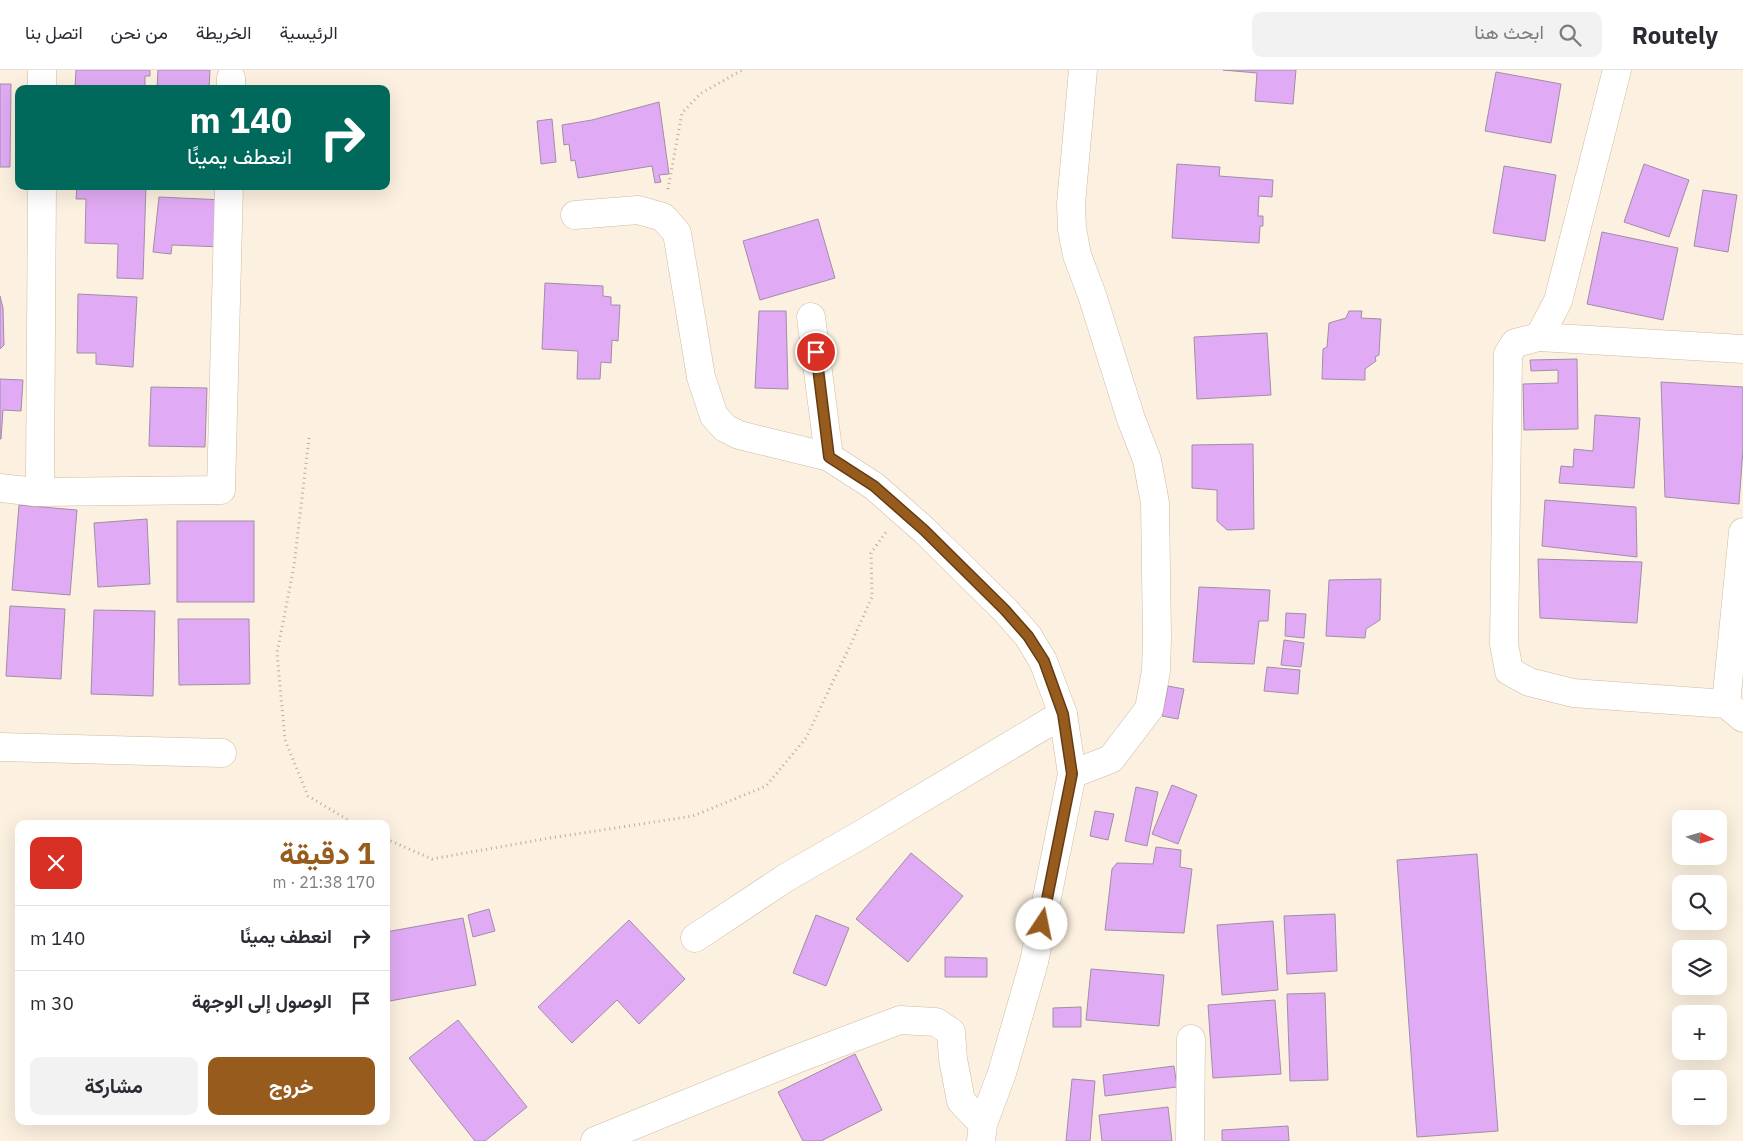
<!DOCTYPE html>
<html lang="ar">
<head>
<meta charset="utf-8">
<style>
  :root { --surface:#fff; --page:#f2f2f3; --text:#2b2b33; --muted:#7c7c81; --line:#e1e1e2; --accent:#975b1d }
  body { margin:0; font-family:"IBM Plex Sans",Vazirmatn,sans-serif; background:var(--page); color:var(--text); direction:rtl; height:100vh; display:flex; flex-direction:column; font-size:19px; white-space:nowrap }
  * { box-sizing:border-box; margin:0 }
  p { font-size:16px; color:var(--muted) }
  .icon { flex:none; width:28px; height:28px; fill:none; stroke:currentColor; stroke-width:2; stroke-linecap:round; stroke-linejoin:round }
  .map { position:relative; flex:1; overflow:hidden; direction:ltr }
  .side { position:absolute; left:15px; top:750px; width:375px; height:305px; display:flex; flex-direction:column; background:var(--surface); border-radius:10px; box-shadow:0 5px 20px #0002; direction:rtl }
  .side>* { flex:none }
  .hud { position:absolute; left:15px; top:15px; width:375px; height:105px; border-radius:10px; box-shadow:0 5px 20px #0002; direction:rtl; background:#00695c; color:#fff; overflow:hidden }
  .needle { width:32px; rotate:95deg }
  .controls { position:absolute; left:1672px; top:740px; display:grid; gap:10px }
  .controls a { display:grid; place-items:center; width:55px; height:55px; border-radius:10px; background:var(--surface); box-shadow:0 5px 20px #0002; font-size:25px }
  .pin { position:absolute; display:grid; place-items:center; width:42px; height:42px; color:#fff; margin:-21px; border:2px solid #fff; border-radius:50%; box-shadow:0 1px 5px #0007 }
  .me { position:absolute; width:55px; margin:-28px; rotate:11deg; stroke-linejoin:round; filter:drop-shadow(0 0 4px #0008) }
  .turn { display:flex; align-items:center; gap:18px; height:105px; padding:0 15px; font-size:22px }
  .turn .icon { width:65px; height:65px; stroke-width:2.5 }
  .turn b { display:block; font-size:35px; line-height:42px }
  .round { display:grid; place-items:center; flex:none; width:52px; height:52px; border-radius:10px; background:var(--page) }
  .headline { display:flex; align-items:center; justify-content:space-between; height:85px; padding:0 15px }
  h1 { font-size:30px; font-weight:700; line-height:38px; color:var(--accent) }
  .action { display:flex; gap:10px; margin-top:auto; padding:10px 15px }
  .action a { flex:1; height:58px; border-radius:10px; background:var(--accent); color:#fff; font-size:20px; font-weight:700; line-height:58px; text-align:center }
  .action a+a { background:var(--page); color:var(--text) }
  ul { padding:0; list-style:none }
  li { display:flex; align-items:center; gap:15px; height:65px; padding:0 15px; border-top:1px solid var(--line) }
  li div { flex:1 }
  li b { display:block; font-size:19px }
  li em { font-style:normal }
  header { display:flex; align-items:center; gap:30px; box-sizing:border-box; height:70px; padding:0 25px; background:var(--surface); border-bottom:1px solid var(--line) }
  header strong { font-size:24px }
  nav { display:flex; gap:28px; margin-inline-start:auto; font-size:18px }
  .search { width:350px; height:45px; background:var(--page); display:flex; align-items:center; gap:12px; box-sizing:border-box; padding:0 18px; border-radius:10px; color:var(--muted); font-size:19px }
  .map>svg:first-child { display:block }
  .building { fill:#e1aaf4; stroke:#a08ea6 }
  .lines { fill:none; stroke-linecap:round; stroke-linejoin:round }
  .minor-casing { stroke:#cdbba0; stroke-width:29 }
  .path { stroke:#b7ad9e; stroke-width:3; stroke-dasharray:1 4; stroke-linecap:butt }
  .minor { stroke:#fff; stroke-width:28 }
  .route-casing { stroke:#623b13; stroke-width:12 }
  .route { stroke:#975b1d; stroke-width:9 }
</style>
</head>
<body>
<header>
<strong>Routely</strong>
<div class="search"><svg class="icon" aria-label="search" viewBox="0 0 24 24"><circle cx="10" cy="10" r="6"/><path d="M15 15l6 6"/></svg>ابحث هنا</div>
<nav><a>الرئيسية</a><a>الخريطة</a><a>من نحن</a><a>اتصل بنا</a></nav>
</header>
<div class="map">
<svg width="1743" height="1071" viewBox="0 0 1743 1071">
  <rect width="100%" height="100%" fill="#fcf1e0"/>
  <g class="building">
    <polygon points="76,0 150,0 150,6 145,6 145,19 75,18"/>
    <polygon points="158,0 210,0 209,19 157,19"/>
    <polygon points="1223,0 1296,0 1293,34 1255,31 1257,3"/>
    <polygon points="1496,2 1561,14 1551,73 1485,61"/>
    <polygon points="0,14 11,14 10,97 0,97"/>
    <polygon points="659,32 669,104 659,105 661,112 655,113 652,96 578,108 575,90 571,91 569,74 564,75 562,55 592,50"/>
    <polygon points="552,49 556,92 541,94 537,51"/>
    <polygon points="1177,94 1220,97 1219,106 1273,110 1272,127 1259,126 1258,146 1263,146 1263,156 1260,156 1259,173 1172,168"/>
    <polygon points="1644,94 1689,110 1669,167 1624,152"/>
    <polygon points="1504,96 1556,105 1545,171 1493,163"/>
    <polygon points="77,116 146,116 143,209 117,208 118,174 85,173 86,129 76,129"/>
    <polygon points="1703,120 1737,125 1728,182 1694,176"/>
    <polygon points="159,127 224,130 222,177 172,175 171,184 153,182"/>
    <polygon points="818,149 835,208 760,230 743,171"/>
    <polygon points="1602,162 1678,178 1663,250 1587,234"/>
    <polygon points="545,213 603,216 603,226 611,227 611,235 620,235 618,271 612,270 611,293 601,292 600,309 577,309 578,281 542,279"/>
    <polygon points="78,224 137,227 133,297 96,294 96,283 77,283"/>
    <polygon points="0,226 3,238 4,275 0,279"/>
    <polygon points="759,241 786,241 788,319 755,318"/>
    <polygon points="1349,241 1362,241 1361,248 1381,249 1379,285 1375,287 1376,291 1365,299 1365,310 1322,309 1323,279 1327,277 1329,253 1346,248"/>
    <polygon points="1267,263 1271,325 1197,329 1194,267"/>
    <polygon points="1577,289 1578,359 1524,360 1523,314 1558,313 1558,300 1531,301 1530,290"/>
    <polygon points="0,309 23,310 21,341 3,340 1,369 0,369"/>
    <polygon points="1661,312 1743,317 1743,379 1739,434 1665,427"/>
    <polygon points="151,317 207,318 205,377 149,376"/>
    <polygon points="1595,345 1640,348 1634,418 1559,413 1561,396 1573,397 1574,379 1593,381"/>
    <polygon points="1253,374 1254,459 1227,460 1217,451 1217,420 1192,418 1192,375"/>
    <polygon points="1545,430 1636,437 1637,487 1542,476"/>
    <polygon points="19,435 77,440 70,525 12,520"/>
    <polygon points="147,449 150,514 98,517 94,453"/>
    <rect x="177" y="451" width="77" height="81"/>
    <polygon points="1538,489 1642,492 1637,553 1540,548"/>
    <polygon points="1381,509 1380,550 1366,559 1365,568 1326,566 1329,510"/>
    <polygon points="1199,517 1270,520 1268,551 1259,551 1254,594 1193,592"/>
    <polygon points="10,536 65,539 61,609 6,606"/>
    <polygon points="94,540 155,541 153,626 91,624"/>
    <polygon points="1286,543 1306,544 1304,568 1285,566"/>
    <polygon points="178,549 249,549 250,614 179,615"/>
    <polygon points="1284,570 1304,573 1301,597 1281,595"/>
    <polygon points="1267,597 1300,600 1298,624 1264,621"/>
    <polygon points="1168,616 1184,619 1178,649 1162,646"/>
    <polygon points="1172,715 1197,725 1178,774 1152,764"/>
    <polygon points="1136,717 1158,722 1147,776 1125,771"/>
    <polygon points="1095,741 1114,744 1108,770 1090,766"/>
    <polygon points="1156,777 1181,780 1180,797 1192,799 1184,863 1105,860 1112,799 1117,793 1153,794"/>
    <polygon points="911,783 963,826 908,892 856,849"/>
    <polygon points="1477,784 1498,1061 1417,1067 1397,790"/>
    <polygon points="489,839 495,861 473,867 468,845"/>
    <polygon points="1335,844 1337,901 1287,904 1284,846"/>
    <polygon points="816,845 849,858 826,916 793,903"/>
    <polygon points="463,848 476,915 390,931 386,910 386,862"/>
    <polygon points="629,850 685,909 639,954 617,930 572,973 538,937"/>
    <polygon points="1273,851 1278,920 1222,925 1217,855"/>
    <polygon points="945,887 987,888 987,907 945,907"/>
    <polygon points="1091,899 1164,905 1159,956 1086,950"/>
    <polygon points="1325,923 1328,1010 1290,1011 1287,924"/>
    <polygon points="1275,930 1281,1004 1213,1008 1208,935"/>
    <polygon points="1081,937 1081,957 1053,957 1053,938"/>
    <polygon points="458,950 527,1037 485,1071 475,1071 409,988"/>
    <polygon points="855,984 882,1040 821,1071 803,1071 778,1022"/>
    <polygon points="1174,996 1177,1017 1105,1026 1103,1005"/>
    <polygon points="1072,1009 1095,1011 1090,1071 1066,1071"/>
    <polygon points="1168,1037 1172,1071 1102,1071 1099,1045"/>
    <polygon points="1288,1056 1289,1071 1222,1071 1222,1060"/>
  </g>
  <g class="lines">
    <defs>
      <g id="minor">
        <polyline points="1617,0 1558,231 1539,267 1515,273 1508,284 1504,574 1509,601 1529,612 1573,623 1726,634 1743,648"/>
        <polyline points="42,19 42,0"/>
        <polyline points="231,19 231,8"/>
        <polyline points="575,145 638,140 663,147 677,163 701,307 714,346 725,358 739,365 829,387 874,416 924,460 1005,540 1028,566 1043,591 1063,644 1072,704 1034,892 1002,1003 983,1054 981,1071"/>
        <polyline points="811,247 829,387"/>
        <polyline points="1539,267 1743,279"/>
        <polyline points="0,418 36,422 40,409 42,116"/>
        <polyline points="36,422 221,420 229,116"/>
        <polyline points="1726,634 1743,462"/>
        <polyline points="0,677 222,683"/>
        <polyline points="1072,704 1111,689 1149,639 1156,601 1157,568 1155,433 1147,390 1131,349 1092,225 1077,185 1072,159 1071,134 1083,0"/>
        <polyline points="695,868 787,807 862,764 1063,644"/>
        <polyline points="595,1071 794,990 900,950 936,952 951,962 953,989 961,1031 983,1054"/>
        <polyline points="1190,1071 1191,969"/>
      </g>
    </defs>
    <use href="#minor" class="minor-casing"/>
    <g class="path">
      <polyline points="668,119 682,43 700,24 742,0"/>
      <polyline points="309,368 294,496 277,583 285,670 308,726 355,754"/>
      <polyline points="386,769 432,789 550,768 693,746 766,716 806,668 849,578 872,527 871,483 886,462"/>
    </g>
    <use href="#minor" class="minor"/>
  </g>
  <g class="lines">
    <defs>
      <polyline id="route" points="816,282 829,387 874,416 924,460 1005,540 1028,566 1044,591 1063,644 1072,704 1042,854"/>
    </defs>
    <use href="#route" class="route-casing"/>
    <use href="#route" class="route"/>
  </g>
</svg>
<div class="controls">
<a><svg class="needle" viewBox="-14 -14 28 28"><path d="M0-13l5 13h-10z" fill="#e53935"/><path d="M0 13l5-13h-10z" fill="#7c7c81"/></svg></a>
<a><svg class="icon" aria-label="search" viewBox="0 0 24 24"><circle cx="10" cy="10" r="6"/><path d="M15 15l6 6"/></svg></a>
<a><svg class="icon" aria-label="layers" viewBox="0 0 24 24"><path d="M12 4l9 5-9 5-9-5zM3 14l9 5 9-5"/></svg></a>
<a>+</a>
<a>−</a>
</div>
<div class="pin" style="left:816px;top:282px;background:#d93025"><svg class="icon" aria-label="arrive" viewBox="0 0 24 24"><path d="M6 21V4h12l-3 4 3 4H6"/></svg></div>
<svg class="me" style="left:1042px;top:854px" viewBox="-20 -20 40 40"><circle r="19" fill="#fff"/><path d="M0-13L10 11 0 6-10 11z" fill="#975b1d"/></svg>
<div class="hud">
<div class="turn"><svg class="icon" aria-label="right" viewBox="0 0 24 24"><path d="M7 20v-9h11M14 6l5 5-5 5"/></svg><div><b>140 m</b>انعطف يمينًا</div></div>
</div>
<section class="side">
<div class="headline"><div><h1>1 دقيقة</h1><p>170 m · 21:38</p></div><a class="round" style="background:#d93025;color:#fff"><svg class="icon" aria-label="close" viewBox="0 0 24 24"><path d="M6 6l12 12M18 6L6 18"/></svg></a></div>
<ul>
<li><svg class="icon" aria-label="right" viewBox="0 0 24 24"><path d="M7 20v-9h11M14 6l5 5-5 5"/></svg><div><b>انعطف يمينًا</b></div><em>140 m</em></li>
<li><svg class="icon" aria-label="arrive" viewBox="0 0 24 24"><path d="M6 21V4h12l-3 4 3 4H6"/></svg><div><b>الوصول إلى الوجهة</b></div><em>30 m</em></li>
</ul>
<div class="action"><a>خروج</a><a>مشاركة</a></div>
</section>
</div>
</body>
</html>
